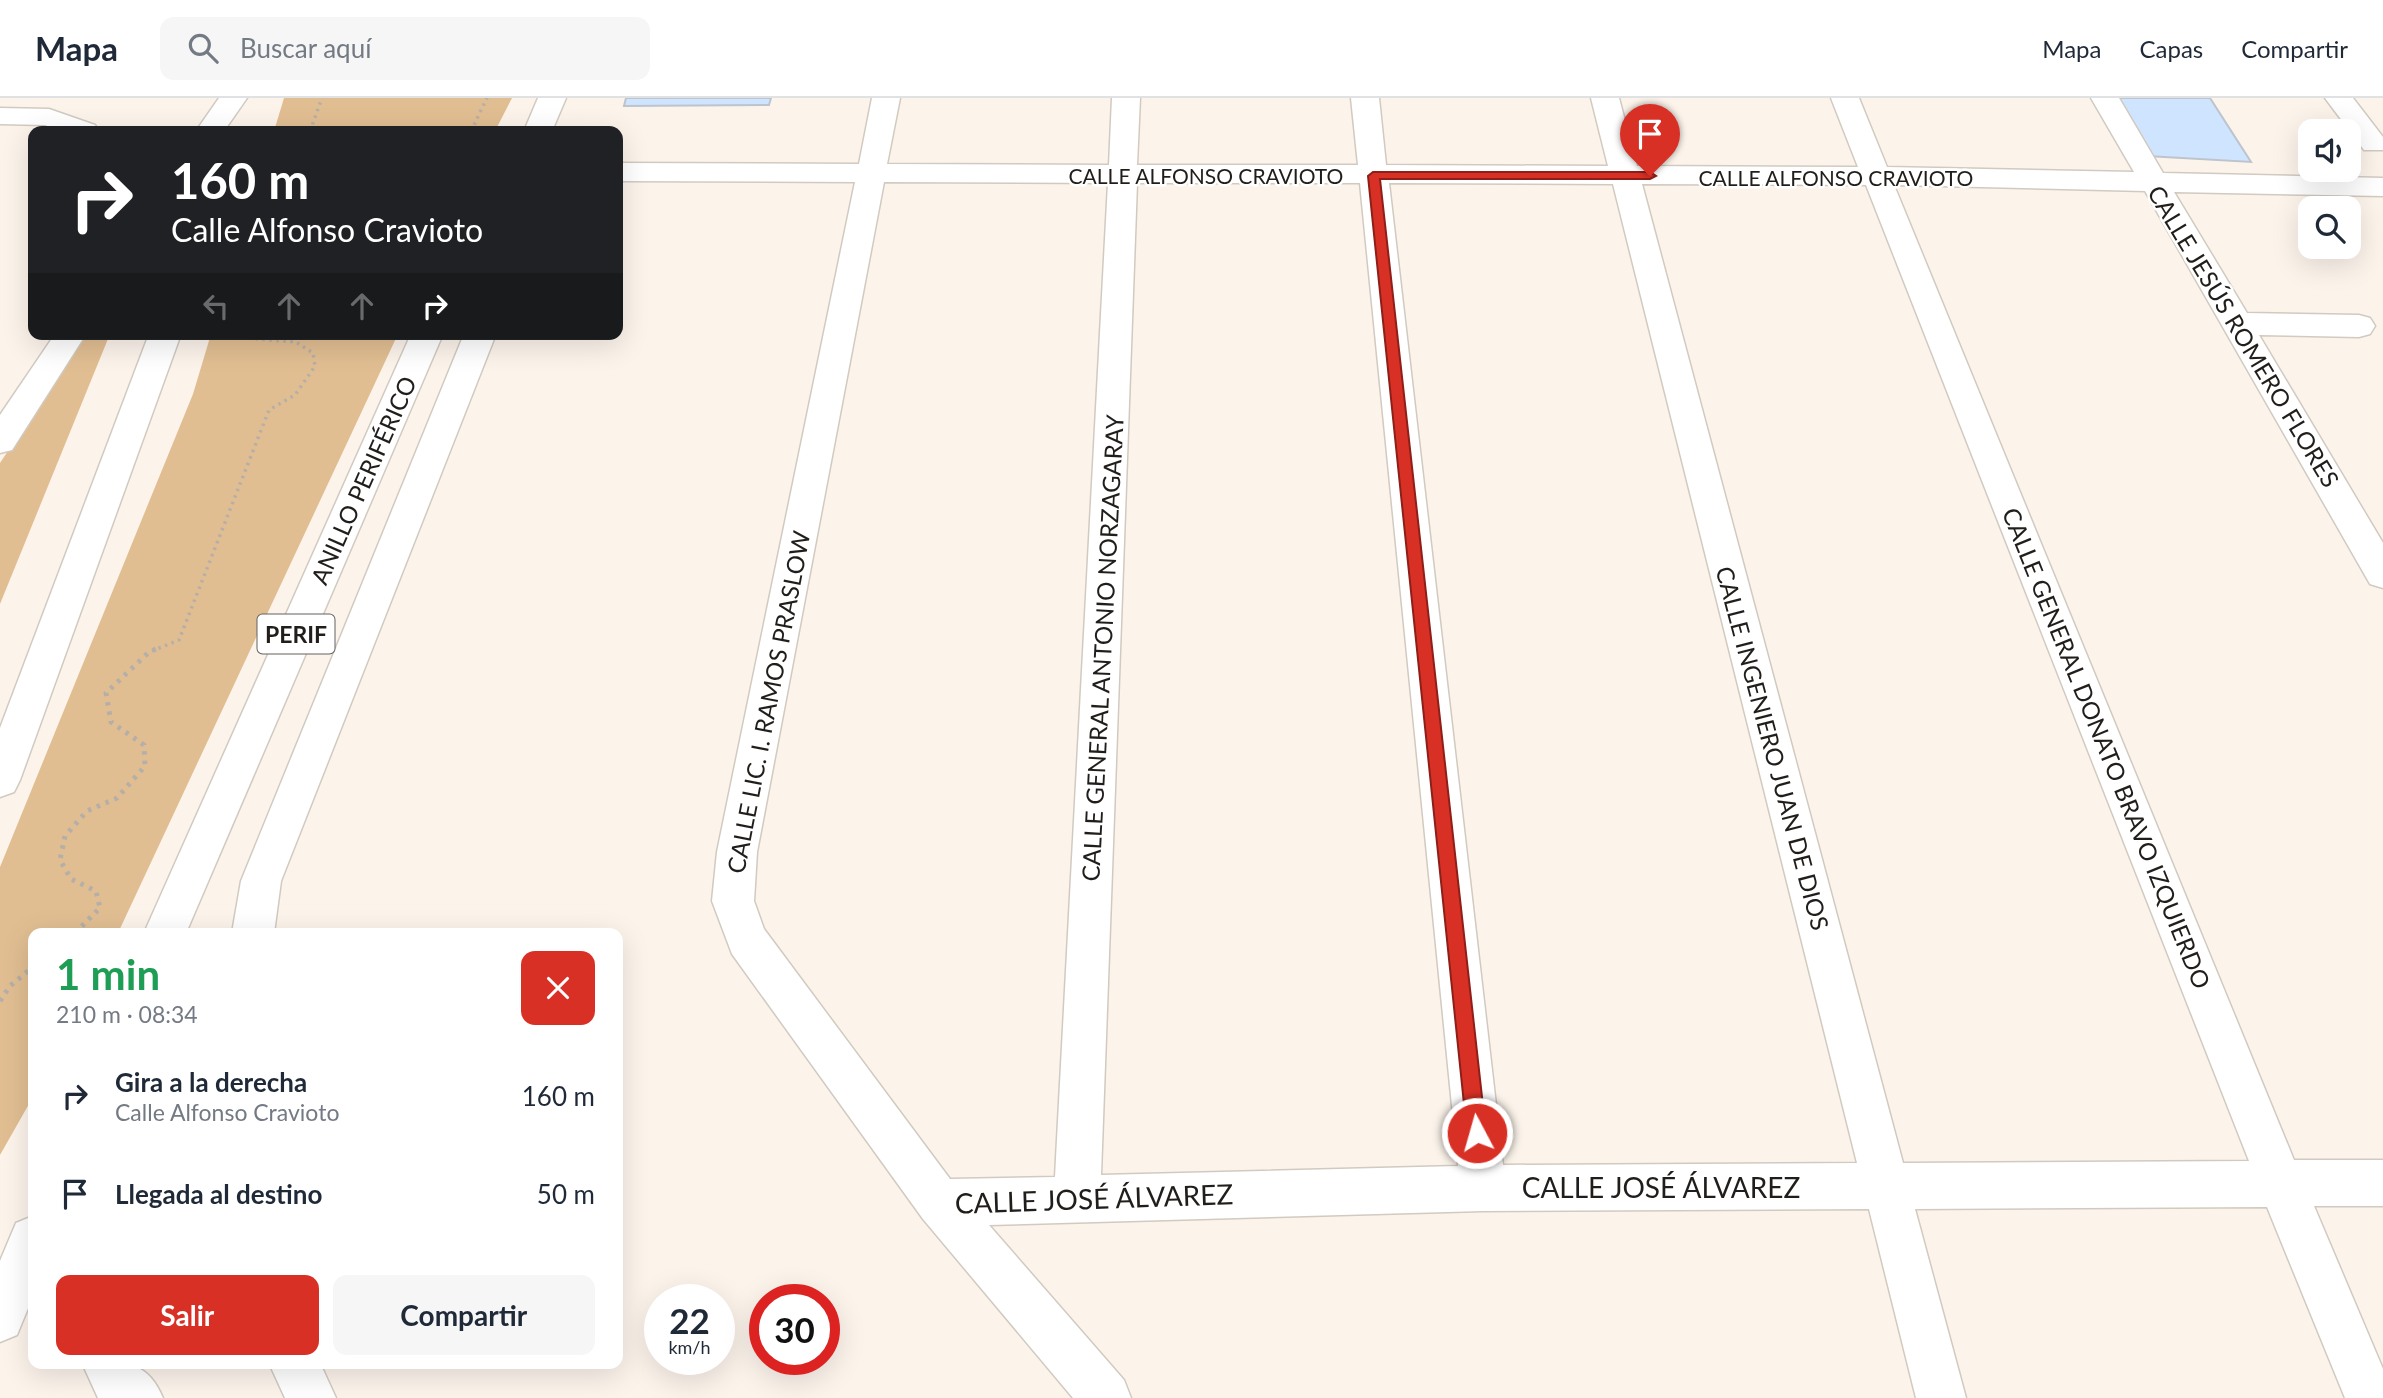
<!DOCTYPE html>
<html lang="es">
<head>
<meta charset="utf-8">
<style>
  :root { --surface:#fff; --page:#f6f6f7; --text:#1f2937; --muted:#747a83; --line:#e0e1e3; --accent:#d93025 }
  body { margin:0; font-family:Lato,sans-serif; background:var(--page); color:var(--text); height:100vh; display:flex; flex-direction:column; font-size:26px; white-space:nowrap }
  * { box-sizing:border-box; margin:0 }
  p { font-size:23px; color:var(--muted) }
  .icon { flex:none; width:38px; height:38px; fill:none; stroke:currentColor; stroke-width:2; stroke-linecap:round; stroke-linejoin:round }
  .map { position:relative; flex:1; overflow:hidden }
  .side { position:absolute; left:28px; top:830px; width:595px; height:441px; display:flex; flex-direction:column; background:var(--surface); border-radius:14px; box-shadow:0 7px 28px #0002 }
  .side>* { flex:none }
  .guide { position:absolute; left:28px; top:28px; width:595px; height:214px; border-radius:14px; box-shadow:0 7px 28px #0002; background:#202124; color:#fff; overflow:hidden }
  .tools { position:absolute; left:2298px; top:21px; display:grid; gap:14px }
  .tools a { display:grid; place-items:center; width:63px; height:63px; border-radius:14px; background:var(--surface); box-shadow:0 7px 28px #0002; font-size:35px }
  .speed { position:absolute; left:644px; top:1186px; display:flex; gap:14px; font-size:35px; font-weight:700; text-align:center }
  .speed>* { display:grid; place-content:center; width:91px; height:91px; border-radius:50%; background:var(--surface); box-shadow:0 7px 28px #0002; line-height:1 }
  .speed small { font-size:18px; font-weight:400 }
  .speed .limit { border:10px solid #d22; background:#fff; color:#111 }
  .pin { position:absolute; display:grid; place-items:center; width:60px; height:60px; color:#fff; margin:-72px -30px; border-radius:50% 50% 50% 0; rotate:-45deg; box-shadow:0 0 7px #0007 }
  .pin .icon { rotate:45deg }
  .me { position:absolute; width:77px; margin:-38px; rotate:354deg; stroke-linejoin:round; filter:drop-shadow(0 0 5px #0008) }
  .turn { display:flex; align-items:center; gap:24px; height:147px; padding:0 28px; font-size:32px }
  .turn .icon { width:91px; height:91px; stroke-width:2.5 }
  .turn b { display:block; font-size:49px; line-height:60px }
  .lanes { display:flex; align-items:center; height:66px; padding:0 28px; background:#0003; justify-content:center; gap:35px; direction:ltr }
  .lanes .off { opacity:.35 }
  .round { display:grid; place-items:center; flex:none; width:74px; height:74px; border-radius:14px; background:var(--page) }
  .head { display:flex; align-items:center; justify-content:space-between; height:119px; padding:0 28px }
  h1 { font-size:42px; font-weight:700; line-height:52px; color:#1e9e55 }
  .button { display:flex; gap:14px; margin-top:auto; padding:14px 28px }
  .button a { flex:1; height:80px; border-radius:14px; background:var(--accent); color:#fff; font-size:28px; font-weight:700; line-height:80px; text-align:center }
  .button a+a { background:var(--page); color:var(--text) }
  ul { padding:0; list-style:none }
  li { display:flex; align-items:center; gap:21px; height:98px; padding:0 28px }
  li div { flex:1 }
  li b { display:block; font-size:26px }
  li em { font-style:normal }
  header { display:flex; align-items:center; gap:42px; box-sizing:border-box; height:98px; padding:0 35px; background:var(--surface); border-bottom:2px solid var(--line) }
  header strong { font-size:33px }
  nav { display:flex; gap:38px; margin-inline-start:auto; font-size:24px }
  .search { width:490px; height:63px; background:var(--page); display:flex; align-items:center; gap:18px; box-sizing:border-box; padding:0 24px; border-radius:14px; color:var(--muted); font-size:26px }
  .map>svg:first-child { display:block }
  .green { fill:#e1be92 }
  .building { fill:#cfe4fe; stroke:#bdc4cd; stroke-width:2 }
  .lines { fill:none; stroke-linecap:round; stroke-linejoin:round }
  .minor-casing { stroke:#d1cac1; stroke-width:3 }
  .major-casing { stroke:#d1cac1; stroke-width:3 }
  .path-far1 { stroke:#b6afa8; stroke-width:3.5; stroke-dasharray:2.5 4.5; stroke-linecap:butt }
  .path { stroke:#b6afa8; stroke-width:5; stroke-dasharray:3.5 6; stroke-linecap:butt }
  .minor { fill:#fff; fill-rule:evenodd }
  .major { fill:#fff; fill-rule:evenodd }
  .route { fill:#d93025; stroke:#8d1f18; stroke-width:2 }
  .labels { text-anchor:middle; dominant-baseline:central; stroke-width:5; stroke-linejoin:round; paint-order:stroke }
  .far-street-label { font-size:21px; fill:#201d1a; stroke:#fff }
  .shield { fill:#fff; stroke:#63615f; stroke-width:2 }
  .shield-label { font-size:23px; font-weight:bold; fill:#201d1a }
  .street-label { font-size:24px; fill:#201d1a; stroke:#fff }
  .near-street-label { font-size:28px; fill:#201d1a; stroke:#fff }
</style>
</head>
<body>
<header>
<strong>Mapa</strong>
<div class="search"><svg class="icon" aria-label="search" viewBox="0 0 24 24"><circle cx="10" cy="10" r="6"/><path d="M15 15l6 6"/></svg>Buscar aquí</div>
<nav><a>Mapa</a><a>Capas</a><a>Compartir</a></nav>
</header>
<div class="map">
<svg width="2383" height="1300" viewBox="0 0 2383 1300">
  <rect width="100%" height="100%" fill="#fcf4eb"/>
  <g class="green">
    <polygon points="284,0 512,0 495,33 274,33"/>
    <polygon points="86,236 110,236 0,506 0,365"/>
    <polygon points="211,236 398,236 118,835 33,835 33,999 0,1057 0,769 193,296"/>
  </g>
  <g class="building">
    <polygon points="626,0 771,0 769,7 624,8"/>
    <polygon points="2113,0 2210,0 2251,64 2147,58"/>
  </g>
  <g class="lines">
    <defs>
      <g id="minor">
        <path d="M872,0h28l-13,66 222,1 3,-67h28l-3,67h221l-7,-67h28l7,67 222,1 -17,-68h28l18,68 221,1 -27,-69h28l28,69 247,5 -43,-74h28l44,75 220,5v18l-209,-4 73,121 112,2 11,3 5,8 -5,8 -11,3 -100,-2 124,208v45l-13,-4 -225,-393 -251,-6 400,975h89v46h-69l69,163v29h-38l-78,-191 -352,2 51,189h-50l-47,-189 -386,2 -494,14 135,155 7,18h-58l-150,-179 -191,-265 -20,-53 5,-49 138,-670 -237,-1v-18l241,1zM884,84l224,1 -53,994 -105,2 -186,-250 -10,-28 3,-49zM1137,85h223l98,983 -357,9zM1389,85l224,1 244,979 -354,2zM1642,86l224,1 383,976 -346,2z"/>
        <polygon points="2325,0 2353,0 2383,39 2383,52 2364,52"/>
        <polygon points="0,10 49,11 95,27 99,33 60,33 45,27 0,26"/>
        <path d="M82,1265c39,0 64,-6 81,35h-65z"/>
      </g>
      <g id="major">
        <polygon points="219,0 247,0 224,33 196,33"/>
        <polygon points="538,0 566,0 552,33 524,33"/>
        <polygon points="55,236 86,236 12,352 0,355 0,317"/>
        <polygon points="149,236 181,236 20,682 14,694 0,699 0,630"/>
        <polygon points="411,236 443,236 186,835 144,835"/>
        <polygon points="464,236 496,236 281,783 274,835 232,835 241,783"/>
        <polygon points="33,1118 33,1198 17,1237 0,1244 0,1163 16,1125"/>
        <polygon points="269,1265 320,1265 336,1300 285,1300"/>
      </g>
    </defs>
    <use href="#minor" class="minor-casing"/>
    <use href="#major" class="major-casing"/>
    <g class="path-far1">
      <polyline points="310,33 322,0"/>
      <polyline points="471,33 487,0"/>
      <polyline points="152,553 179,542 269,312 295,297 315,268 313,255 296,244 257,241 257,236"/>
    </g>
    <g class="path">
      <polyline points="75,835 100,810 96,793 71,781 60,762 65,738 87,713 117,700 145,668 144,647 111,624 106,595 149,554 156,551"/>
      <polyline points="0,903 10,888 33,869"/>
    </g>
    <use href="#minor" class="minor"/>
    <use href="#major" class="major"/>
  </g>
  <polygon class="route" points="1373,74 1650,74 1656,78 1650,81 1380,81 1486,1035 1483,1042 1477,1045 1470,1042 1467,1035 1368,78"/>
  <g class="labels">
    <g class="far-street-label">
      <text x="1206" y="77">CALLE ALFONSO CRAVIOTO</text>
      <text x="1836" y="79">CALLE ALFONSO CRAVIOTO</text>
    </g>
    <rect class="shield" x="257.5" y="516.5" width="77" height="39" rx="5"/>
    <g class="shield-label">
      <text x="296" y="536">PERIF</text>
    </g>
    <g class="street-label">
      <text transform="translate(2244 238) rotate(59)">CALLE JESÚS ROMERO FLORES</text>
      <text transform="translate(363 382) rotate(-66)">ANILLO PERIFÉRICO</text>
      <text transform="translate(1102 550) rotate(-87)">CALLE GENERAL ANTONIO NORZAGARAY</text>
      <text transform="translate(768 604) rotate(-79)">CALLE LIC. I. RAMOS PRASLOW</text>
      <text transform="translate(1773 650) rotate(75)">CALLE INGENIERO JUAN DE DIOS</text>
      <text transform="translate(2107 650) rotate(68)">CALLE GENERAL DONATO BRAVO IZQUIERDO</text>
    </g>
    <g class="near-street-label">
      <text x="1661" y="1089">CALLE JOSÉ ÁLVAREZ</text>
      <text transform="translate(1094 1100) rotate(-2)">CALLE JOSÉ ÁLVAREZ</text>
    </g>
  </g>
</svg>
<div class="tools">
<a><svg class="icon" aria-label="sound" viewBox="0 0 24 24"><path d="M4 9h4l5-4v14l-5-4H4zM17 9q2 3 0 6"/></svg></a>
<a><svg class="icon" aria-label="search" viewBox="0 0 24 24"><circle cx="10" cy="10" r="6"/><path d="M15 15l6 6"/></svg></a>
</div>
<div class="speed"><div>22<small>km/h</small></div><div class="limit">30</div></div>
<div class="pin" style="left:1650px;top:78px;background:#d93025"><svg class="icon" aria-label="arrive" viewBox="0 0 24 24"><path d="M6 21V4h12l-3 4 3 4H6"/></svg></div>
<svg class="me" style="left:1477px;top:1035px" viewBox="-20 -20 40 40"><circle r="17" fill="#d93025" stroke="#fff" stroke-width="3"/><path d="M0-11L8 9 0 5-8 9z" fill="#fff"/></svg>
<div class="guide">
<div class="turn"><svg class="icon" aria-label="right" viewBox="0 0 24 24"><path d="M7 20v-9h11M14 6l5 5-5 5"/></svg><div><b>160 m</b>Calle Alfonso Cravioto</div></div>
<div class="lanes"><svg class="icon off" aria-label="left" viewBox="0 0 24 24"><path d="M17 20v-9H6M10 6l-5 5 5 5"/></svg><svg class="icon off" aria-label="ahead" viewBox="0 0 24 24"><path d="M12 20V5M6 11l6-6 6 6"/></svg><svg class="icon off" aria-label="ahead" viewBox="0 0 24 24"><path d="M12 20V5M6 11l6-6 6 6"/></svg><svg class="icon" aria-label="right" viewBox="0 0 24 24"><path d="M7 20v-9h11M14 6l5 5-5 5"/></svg></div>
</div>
<section class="side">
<div class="head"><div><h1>1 min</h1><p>210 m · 08:34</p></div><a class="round" style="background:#d93025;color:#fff"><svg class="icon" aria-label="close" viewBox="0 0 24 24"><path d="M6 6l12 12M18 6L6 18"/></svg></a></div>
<ul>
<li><svg class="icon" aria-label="right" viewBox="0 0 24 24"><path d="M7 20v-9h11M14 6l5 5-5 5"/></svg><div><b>Gira a la derecha</b><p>Calle Alfonso Cravioto</p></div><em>160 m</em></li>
<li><svg class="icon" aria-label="arrive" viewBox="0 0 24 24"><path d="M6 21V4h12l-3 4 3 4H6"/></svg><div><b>Llegada al destino</b></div><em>50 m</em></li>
</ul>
<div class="button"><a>Salir</a><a>Compartir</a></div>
</section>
</div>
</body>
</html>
